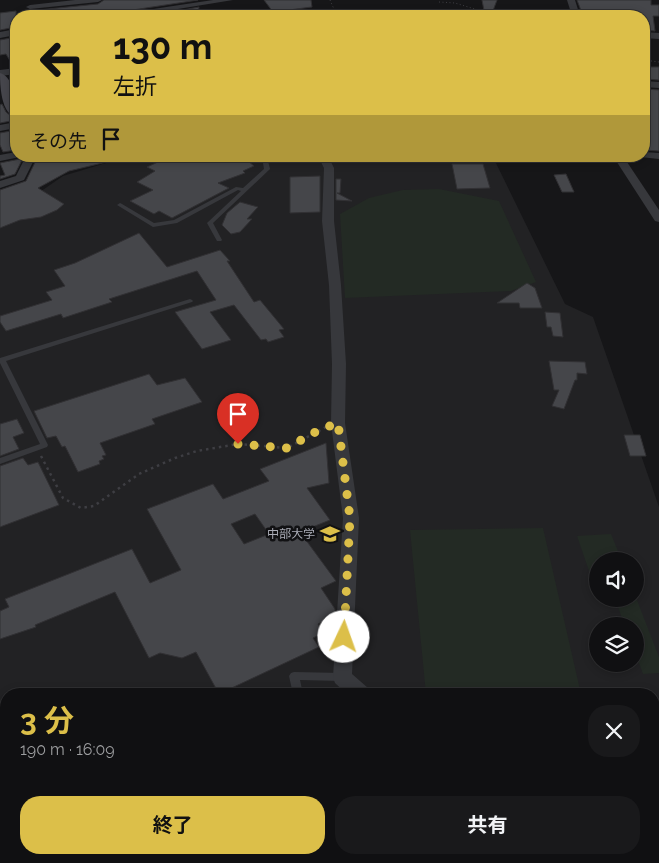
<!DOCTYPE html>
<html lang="ja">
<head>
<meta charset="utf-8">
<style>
  :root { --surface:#101012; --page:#19191b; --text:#f1f3f6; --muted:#9c9d9f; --line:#303032; --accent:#dcbf49 }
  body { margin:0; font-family:Raleway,"Noto Sans JP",sans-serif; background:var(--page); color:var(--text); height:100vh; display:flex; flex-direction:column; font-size:19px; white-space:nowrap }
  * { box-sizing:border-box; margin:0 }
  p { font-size:16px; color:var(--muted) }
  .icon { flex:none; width:28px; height:28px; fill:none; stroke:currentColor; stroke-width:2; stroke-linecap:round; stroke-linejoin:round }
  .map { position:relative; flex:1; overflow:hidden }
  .side { position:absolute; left:0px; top:688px; width:660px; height:176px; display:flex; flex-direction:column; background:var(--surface); border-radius:20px 20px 0 0; box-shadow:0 2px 8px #0003,0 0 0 1px var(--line) }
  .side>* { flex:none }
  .guide { position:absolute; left:10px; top:10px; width:640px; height:152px; border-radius:20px; box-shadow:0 2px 8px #0003,0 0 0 1px var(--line); background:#dcbf49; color:#111; overflow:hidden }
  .tools { position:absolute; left:589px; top:552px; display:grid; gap:10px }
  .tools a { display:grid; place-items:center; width:55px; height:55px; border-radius:50%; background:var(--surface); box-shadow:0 2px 8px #0003,0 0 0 1px var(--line); font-size:25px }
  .pin { position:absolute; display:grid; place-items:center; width:42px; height:42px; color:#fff; margin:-51px -21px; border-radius:50% 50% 50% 0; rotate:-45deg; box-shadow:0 0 5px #0007 }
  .pin .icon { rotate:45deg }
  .me { position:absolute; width:55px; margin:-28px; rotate:3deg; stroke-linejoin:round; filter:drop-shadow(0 0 4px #0008) }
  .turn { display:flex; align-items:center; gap:18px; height:105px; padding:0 20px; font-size:22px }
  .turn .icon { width:65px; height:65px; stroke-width:2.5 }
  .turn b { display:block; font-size:35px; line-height:42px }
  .then { display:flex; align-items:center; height:48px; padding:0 20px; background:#0003; gap:10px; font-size:19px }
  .round { display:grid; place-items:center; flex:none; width:52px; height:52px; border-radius:20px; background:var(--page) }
  .headline { display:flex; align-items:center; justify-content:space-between; height:85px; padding:0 20px }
  h1 { font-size:30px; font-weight:700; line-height:38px; color:var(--accent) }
  .primary-button { display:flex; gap:10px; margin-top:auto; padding:10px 20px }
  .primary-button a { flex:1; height:58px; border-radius:20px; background:var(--accent); color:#111; font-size:20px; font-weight:700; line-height:58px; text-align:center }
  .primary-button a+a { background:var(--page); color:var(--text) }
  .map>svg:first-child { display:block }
  .built { fill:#222224; fill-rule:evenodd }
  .green { fill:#232a24 }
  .building { fill:#45464a; stroke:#313033; fill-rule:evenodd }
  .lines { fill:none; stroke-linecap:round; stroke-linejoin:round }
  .path-far1 { stroke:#3e3e43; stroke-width:1; stroke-dasharray:1 2.5; stroke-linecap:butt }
  .path { stroke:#3e3e43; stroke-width:2.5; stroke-dasharray:2.5 4; stroke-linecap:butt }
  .lane { fill:#37383c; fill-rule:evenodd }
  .street { fill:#37383c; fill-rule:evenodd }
  .secondary { fill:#46464c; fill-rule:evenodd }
  .route { stroke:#dcbf49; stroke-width:9; stroke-dasharray:0 16.2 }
  .labels { text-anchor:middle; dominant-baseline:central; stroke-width:5; stroke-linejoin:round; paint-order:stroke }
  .poi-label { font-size:12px; fill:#aaacb6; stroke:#111113; text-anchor:end }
</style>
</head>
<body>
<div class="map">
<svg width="659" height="863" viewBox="0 0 659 863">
  <rect width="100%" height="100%" fill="#161618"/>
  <path class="built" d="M129,156h300l3,3 61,-2 72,147 28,13 66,190v356h-659v-659l37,-10 26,-18zM598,561h37v38h-37zM598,626h37v38h-37zM6,694h648v164h-648z"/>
  <g class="green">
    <polygon points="439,189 499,201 536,282 511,291 345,298 340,214 369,198 403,190"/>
    <polygon points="543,528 581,694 426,694 410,530"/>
    <polygon points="611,534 622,561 598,561 597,594 577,536"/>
    <polygon points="635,595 659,657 659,673 643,674 635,652 635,626 625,626 615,599 635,599"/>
  </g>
  <g class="building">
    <polygon points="104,0 198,0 120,12 108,16 42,16 38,10 98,4"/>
    <polygon points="264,0 311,0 312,7 273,12"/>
    <polygon points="482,0 497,0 491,16 485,16"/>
    <polygon points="577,0 651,0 651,5 659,5 659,16 653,16 655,31 644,30 644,16 583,16"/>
    <polygon points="199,7 198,14 191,16 163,16 161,14"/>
    <polygon points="16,11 16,27 0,30 0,13"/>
    <polygon points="16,37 16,66 13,66 6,54 0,55 0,40"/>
    <polygon points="644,67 659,67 659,80 645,79"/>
    <polygon points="646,89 659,90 659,151 644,150 644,124 649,124 644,118 649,118 644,109 644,93 647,93"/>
    <polygon points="2,104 6,112 16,120 0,123 0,105"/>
    <polygon points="16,130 16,150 3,152 0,145 0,133"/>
    <polygon points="22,156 24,156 15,174 0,179 0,176 5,175 0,163 20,159"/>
    <polygon points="38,156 110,156 111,161 69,171 38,188 64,204 57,210 41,217 20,220 0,228 0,190 26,181"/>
    <polygon points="171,156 242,156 254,166 243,171 245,173 218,183 229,188 172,218 159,211 154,214 130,201 153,190 137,182 155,171 147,167"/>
    <polygon points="452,164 483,164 490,188 457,189"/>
    <polygon points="566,174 574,192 562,192 554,175"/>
    <polygon points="320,176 320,212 290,213 290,177"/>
    <polygon points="336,179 341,179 340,193 337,193 352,201 336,200"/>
    <polygon points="240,202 258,207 247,219 252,219 240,232 231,234 222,225 227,213"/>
    <polygon points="139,233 167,267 220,250 230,261 227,261 254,302 260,300 284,329 279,330 284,337 268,342 266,339 261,340 234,305 210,312 231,340 202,349 175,312 216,300 197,271 109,299 112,302 63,318 61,314 6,331 0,322 0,316 52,300 46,292 65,286 54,270 75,263"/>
    <polygon points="527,283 535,288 542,308 520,308 519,303 497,303"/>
    <polygon points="545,312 560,313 563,337 553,336 551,327 547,327"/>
    <polygon points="549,361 585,362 587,374 577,373 577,380 575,380 564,409 552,406 559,390 554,390"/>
    <polygon points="149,374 157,385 185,378 202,402 152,419 155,424 100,443 106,455 102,456 104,459 99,461 100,464 78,472 65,446 62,447 56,436 47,438 34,411"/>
    <polygon points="17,419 24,433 13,437 19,449 0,456 0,424"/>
    <polygon points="624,435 640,435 646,456 630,456"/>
    <path d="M326,443l3,40 -22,5 23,32 -30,12 36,49 -15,7 14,21v7l-17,8 6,9 -11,5 6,9 -100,47 -23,-42 -14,6 -22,-5 -11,5 -34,-66 -80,33 1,2 -36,12v-28l9,-4 -4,-8 127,-50 18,34 31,-13 -34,-61 66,-25 10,15 46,-18 -9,-12zM255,514l14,20 -25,10 -13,-20z"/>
    <polygon points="23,458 28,465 38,462 59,505 0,527 0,466"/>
  </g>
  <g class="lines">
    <g class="path-far1">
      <polyline points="330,0 337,16"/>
      <polyline points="439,2 455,3 478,10 567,15"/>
      <polyline points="475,16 478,10"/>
      <polyline points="644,60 659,62"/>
    </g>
    <polyline class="path" points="41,456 63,498 81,508 94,506 139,474 175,458 197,451 238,444 287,448 326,427"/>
    <g class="lane">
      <polygon points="252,156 259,156 268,161 270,169 213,223 222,240 221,241 217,241 207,223 241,191 238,190 177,223 153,227 117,205 120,203 122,204 154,223 174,220 236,187 243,188 264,169 263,163"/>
      <polygon points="190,299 192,300 193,301 192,302 6,361 48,445 47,447 0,464 0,458 40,444 0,363 0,358"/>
      <polygon points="294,672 342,673 345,674 347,677 345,680 342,681 300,680 303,694 293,694 289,676 291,673"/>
      <rect x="654" y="718" width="5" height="8"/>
      <polygon points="333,858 343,858 345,863 335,863"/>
    </g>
    <g class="street">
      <polygon points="75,0 102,0 98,2 30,9 26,7 30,5"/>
      <polygon points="213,0 233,0 135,16 116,16 120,14"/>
      <polygon points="567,0 575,0 580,16 572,16"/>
      <polygon points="16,29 16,35 0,38 0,32"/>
      <polygon points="644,32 659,33 659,39 644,38"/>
      <polygon points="16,68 16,74 0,76 0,70"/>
      <polygon points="644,81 659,82 659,88 644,87"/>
      <polygon points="16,122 16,128 0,131 0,125"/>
      <polygon points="16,152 16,156 20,157 0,161 0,155"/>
      <polygon points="644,152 659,153 659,159 640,157 644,156"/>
      <polygon points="26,156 36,156 24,180 0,188 0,181 16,176"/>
      <polygon points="318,156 328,156 334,168 334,221 341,285 346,364 345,423 359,518 352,674 368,688 371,694 347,694 335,683 333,677 343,518 331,423 332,364 329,285 322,221 324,168"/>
      <polygon points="613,156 623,156 659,210 659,222 655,221"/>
    </g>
    <path class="secondary" d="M0,73c15,4 16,32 16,44 -15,-3 -16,-31 -16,-44z"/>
  </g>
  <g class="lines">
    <polyline class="route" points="238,444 287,448 319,430 338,423 350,518 344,637"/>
  </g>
  <defs>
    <symbol id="university-bare" viewBox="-9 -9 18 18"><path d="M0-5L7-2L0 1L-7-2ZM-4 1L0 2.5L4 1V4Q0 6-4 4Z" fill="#dcbf49" stroke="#111113" stroke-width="2.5" paint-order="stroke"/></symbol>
  </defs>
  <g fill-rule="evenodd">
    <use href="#university-bare" x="316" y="520" width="28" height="28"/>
  </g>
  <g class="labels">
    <g class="poi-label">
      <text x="315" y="534">中部大学</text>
    </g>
  </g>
</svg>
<div class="tools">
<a><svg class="icon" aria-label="sound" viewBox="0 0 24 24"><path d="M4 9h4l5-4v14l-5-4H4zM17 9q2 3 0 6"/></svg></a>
<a><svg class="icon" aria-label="layers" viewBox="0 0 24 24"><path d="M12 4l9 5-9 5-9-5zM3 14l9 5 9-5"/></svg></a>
</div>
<div class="pin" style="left:238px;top:444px;background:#d93025"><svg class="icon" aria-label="arrive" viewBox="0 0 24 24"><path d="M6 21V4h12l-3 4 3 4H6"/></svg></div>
<svg class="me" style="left:344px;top:637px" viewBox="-20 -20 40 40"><circle r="19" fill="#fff"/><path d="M0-13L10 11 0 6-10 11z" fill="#dcbf49"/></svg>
<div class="guide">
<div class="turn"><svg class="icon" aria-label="left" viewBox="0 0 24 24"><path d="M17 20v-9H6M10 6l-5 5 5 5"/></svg><div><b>130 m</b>左折</div></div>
<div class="then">その先<svg class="icon" aria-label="arrive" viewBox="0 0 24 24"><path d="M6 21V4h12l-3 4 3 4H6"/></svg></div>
</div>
<section class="side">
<div class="headline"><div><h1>3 分</h1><p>190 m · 16:09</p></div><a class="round"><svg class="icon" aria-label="close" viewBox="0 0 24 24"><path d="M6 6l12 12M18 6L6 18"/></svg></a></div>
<div class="primary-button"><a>終了</a><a>共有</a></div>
</section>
</div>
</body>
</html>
